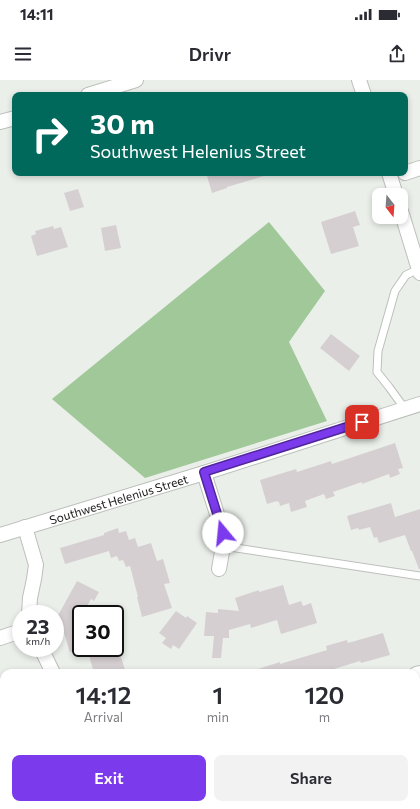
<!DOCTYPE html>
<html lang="en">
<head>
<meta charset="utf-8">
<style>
  :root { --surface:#fff; --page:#f2f2f3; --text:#2b2b33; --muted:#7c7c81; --accent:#7c3aed }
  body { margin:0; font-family:Commissioner,sans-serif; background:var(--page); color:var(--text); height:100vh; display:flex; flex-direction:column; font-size:15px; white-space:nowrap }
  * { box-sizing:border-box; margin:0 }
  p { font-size:13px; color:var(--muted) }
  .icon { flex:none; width:22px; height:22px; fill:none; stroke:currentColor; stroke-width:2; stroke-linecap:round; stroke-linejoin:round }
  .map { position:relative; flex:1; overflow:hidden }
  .side { position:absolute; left:0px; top:589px; width:420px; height:140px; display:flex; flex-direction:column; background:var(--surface); border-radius:12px 12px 0 0; box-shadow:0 2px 6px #0003 }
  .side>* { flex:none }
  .banner { position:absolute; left:12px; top:12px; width:396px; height:84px; border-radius:8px; box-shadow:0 2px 6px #0003; background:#00695c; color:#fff; overflow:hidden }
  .needle { width:26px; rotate:163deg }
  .buttons { position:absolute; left:372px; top:108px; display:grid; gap:8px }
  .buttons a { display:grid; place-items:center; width:36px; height:36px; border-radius:8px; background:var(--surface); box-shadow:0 2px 6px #0003; font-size:20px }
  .speed { position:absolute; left:12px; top:525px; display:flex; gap:8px; font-size:20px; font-weight:700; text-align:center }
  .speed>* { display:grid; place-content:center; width:52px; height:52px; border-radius:50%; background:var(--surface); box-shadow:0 2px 6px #0003; line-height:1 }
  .speed small { font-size:10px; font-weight:400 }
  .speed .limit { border:2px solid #111; border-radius:6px; background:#fff; color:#111 }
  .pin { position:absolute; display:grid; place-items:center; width:34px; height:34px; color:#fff; margin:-17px; border-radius:8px; box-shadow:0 2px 6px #0006 }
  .me { position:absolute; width:44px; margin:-22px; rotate:343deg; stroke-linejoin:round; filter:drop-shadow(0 0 3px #0008) }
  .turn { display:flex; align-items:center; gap:14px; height:84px; padding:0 12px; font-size:18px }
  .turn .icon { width:52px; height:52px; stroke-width:2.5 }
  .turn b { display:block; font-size:28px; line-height:34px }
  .eta { display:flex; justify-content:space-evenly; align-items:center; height:68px; text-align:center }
  .eta b { font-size:24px; font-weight:600; line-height:28px }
  .action { display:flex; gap:8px; margin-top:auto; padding:8px 12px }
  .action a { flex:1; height:46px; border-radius:8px; background:var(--accent); color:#fff; font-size:16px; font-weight:600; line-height:46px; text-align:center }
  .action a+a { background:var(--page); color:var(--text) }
  .status { display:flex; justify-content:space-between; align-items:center; height:28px; padding:0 20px; background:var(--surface); direction:ltr }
  .status svg { height:11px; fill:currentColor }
  header { display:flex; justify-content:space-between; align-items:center; height:52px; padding:0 12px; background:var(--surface); font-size:18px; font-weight:600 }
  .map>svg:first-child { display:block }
  .forest { fill:#a0c899 }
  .building { fill:#d6cfd2 }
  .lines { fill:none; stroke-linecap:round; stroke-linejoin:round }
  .service-casing { stroke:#bcc0bb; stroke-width:9 }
  .minor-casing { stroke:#bcc0bb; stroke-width:16 }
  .service { stroke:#fff; stroke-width:7 }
  .minor { stroke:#fff; stroke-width:14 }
  .route-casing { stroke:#51269a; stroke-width:10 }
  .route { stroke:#7c3aed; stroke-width:7 }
  .labels { text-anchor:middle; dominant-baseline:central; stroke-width:4; stroke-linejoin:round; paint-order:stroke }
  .street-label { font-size:12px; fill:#191a18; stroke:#fff }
</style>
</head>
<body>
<div class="status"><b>14:11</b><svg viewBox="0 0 49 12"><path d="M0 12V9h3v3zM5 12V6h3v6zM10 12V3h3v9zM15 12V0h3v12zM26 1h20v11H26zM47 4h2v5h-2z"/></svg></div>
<header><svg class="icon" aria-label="menu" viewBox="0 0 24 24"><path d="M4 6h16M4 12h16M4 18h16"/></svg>Drivr<svg class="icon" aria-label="share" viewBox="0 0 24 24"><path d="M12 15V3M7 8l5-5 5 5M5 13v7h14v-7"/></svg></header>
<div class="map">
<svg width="420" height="729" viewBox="0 0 420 729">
  <rect width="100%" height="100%" fill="#ebefea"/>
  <polygon class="forest" points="269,142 325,211 289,262 327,341 145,398 52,319"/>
  <g class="building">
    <polygon points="216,93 263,93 264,96 227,107 227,108 212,113 207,96"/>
    <polygon points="78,109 84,127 70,131 64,113"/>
    <polygon points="355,131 360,145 353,147 359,166 331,174 321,142"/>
    <polygon points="116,145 121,168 105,171 101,148"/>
    <polygon points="53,146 54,149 61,147 68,167 37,176 31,156 36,154 35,151"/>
    <polygon points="331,254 360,276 349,291 320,268"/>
    <polygon points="395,363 403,388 398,389 400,394 390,398 389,394 362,404 362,402 333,412 335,416 326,419 324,414 305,421 307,427 291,432 289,423 280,426 279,422 278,422 277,421 267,424 260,400 296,389 297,392 331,381 332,384"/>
    <polygon points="391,423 395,437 420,429 420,489 419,489 412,471 411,471 405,455 379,463 377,457 374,458 370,447 359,450 358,448 351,450 347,436"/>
    <polygon points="118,448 119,453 126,451 129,460 135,458 138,467 151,463 157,481 163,479 170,503 164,504 172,528 142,537 137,517 138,517 130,486 126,487 123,480 119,481 117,476 111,478 109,471 65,484 60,468 104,455 104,453"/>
    <polygon points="77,501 99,512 94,521 91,519 83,534 81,534 81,569 70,572 62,547 55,543 55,541"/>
    <polygon points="283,505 289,525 301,521 303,526 311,523 317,543 281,554 277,540 251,548 250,544 229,550 229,558 223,558 221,578 212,578 214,556 204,556 206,532 218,533 218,529 239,531 235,518 259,510 259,512"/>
    <polygon points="176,531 186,538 187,536 197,543 179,569 173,565 171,569 162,563 166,558 159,553"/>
    <polygon points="383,553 390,575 361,583 360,581 321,593 253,593 252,591 280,582 280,584 327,570 326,566 347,560 348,563"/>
    <polygon points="87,568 117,568 120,578 121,577 126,593 94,593"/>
  </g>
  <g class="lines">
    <defs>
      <g id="service">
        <polyline points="405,329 389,307 377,292 378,271 395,211 406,195 419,189"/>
        <polyline points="223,466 420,496"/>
        <polyline points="283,725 284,729"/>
      </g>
      <g id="minor">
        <polyline points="359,0 364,15"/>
        <polyline points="88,15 136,0"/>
        <polyline points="0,42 15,38"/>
        <polyline points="389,93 396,115"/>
        <polyline points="405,93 420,88"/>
        <polyline points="401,131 420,193"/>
        <polyline points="204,393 223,453 223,466 219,489"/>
        <polyline points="25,447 36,485 34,499 30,518 29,534"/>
        <path id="s1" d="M0,455l204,-62 216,-69"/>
        <polyline points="0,558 21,551"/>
        <polyline points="41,568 53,593"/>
        <polyline points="416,594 420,593"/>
        <polyline points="0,722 4,721"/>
      </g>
    </defs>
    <use href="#service" class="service-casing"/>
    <use href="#minor" class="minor-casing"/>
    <use href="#service" class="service"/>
    <use href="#minor" class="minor"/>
  </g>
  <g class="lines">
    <defs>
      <polyline id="route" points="223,453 204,392 362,342"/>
    </defs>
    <use href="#route" class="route-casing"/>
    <use href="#route" class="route"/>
  </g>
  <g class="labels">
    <g class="street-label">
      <text stroke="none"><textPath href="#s1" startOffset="124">Southwest Helenius Street</textPath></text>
    </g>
  </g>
</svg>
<div class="buttons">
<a><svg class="needle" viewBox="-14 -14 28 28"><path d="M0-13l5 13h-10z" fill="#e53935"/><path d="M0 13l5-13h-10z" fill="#7c7c81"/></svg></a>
</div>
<div class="speed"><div>23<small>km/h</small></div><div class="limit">30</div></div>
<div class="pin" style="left:362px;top:342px;background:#d93025"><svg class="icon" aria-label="arrive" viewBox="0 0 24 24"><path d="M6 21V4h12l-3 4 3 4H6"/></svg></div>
<svg class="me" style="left:223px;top:453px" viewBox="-20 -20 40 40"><circle r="19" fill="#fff"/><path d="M0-13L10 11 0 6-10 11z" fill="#7c3aed"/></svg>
<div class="banner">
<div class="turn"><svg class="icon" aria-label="right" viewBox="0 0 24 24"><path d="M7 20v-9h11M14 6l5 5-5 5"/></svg><div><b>30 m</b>Southwest Helenius Street</div></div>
</div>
<section class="side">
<div class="eta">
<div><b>14:12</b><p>Arrival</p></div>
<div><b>1</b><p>min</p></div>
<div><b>120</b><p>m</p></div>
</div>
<div class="action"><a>Exit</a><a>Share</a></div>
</section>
</div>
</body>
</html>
